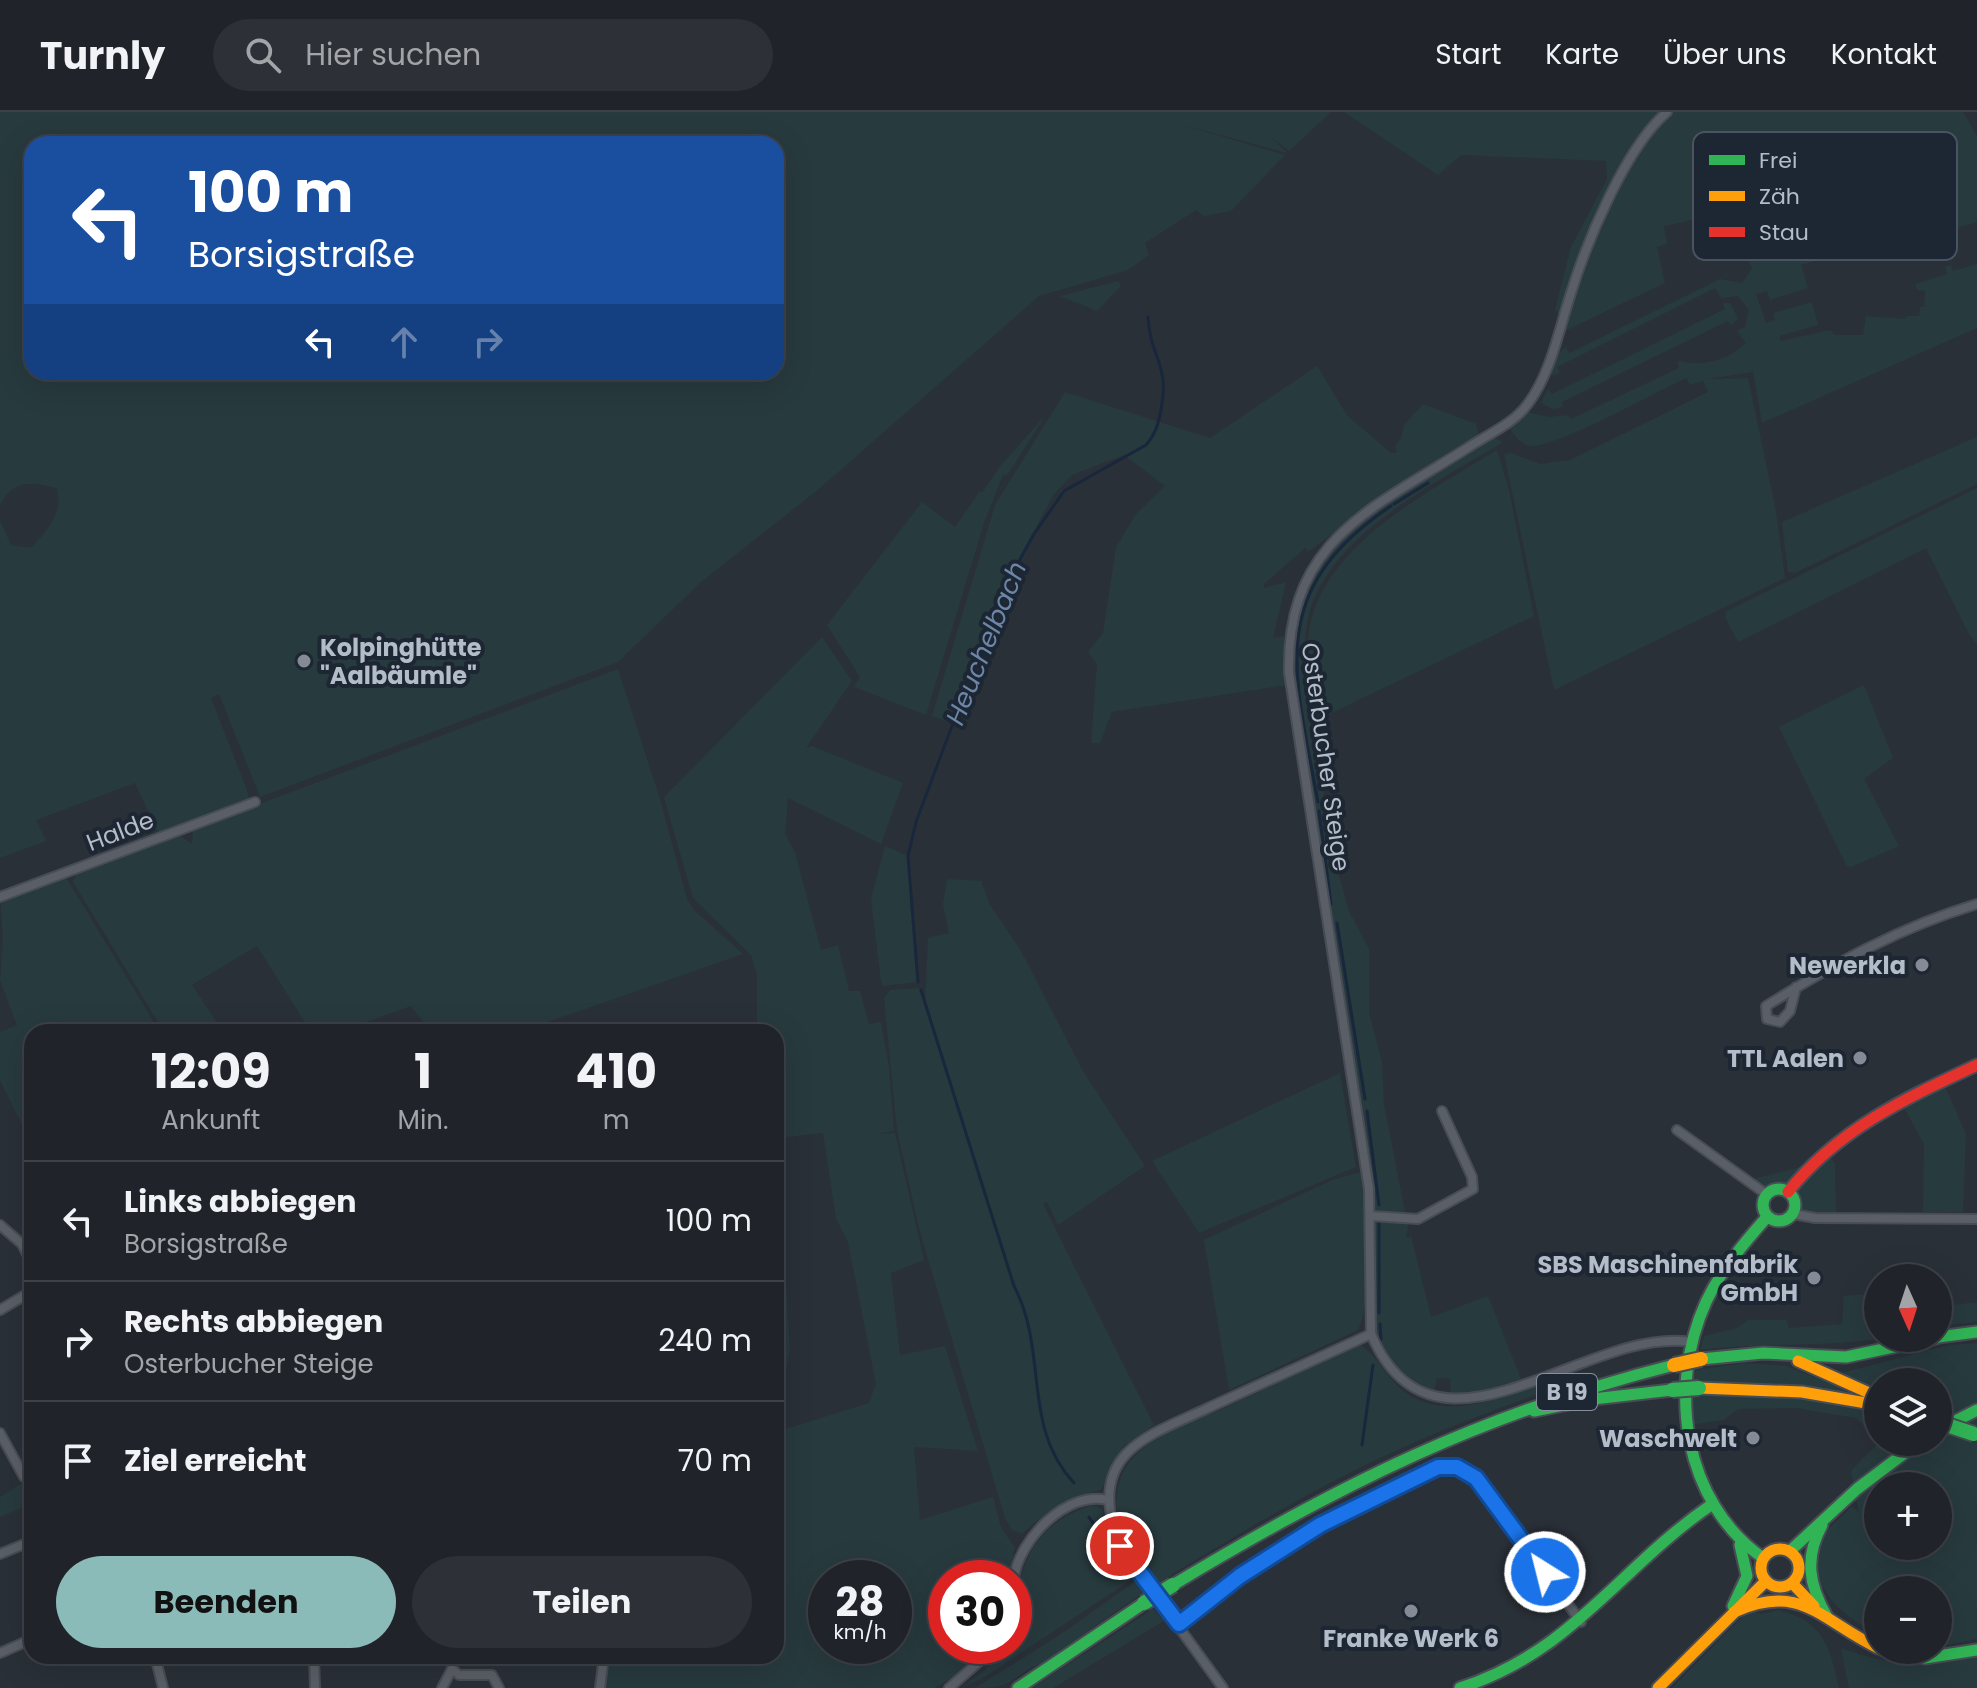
<!DOCTYPE html>
<html lang="de">
<head>
<meta charset="utf-8">
<style>
  :root { --surface:#20242a; --page:#2d3036; --text:#f1f3f6; --muted:#a2a4a8; --line:#3d4147; --accent:#8bbbb9 }
  body { margin:0; font-family:Poppins,sans-serif; background:var(--page); color:var(--text); height:100vh; display:flex; flex-direction:column; font-size:30px; white-space:nowrap }
  * { box-sizing:border-box; margin:0 }
  p { font-size:26px; color:var(--muted) }
  .icon { flex:none; width:44px; height:44px; fill:none; stroke:currentColor; stroke-width:2; stroke-linecap:round; stroke-linejoin:round }
  .map { position:relative; flex:1; overflow:hidden }
  .sheet { position:absolute; left:24px; top:912px; width:760px; height:640px; display:flex; flex-direction:column; background:var(--surface); border-radius:24px; box-shadow:0 8px 32px #0002,0 0 0 2px var(--line) }
  .sheet>* { flex:none }
  .guide { position:absolute; left:24px; top:24px; width:760px; height:244px; border-radius:24px; box-shadow:0 8px 32px #0002,0 0 0 2px var(--line); background:#1a4fa0; color:#fff; overflow:hidden }
  .needle { width:52px; rotate:177deg }
  .controls { position:absolute; left:1864px; top:1152px; display:grid; gap:16px }
  .controls a { display:grid; place-items:center; width:88px; height:88px; border-radius:50%; background:var(--surface); box-shadow:0 8px 32px #0002,0 0 0 2px var(--line); font-size:40px }
  .speed { position:absolute; left:808px; top:1448px; display:flex; gap:16px; font-size:40px; font-weight:700; text-align:center }
  .speed>* { display:grid; place-content:center; width:104px; height:104px; border-radius:50%; background:var(--surface); box-shadow:0 8px 32px #0002,0 0 0 2px var(--line); line-height:1 }
  .speed small { font-size:20px; font-weight:400 }
  .speed .limit { border:12px solid #d22; background:#fff; color:#111 }
  .pin { position:absolute; display:grid; place-items:center; width:68px; height:68px; color:#fff; margin:-34px; border:4px solid #fff; border-radius:50%; box-shadow:0 2px 8px #0007 }
  .me { position:absolute; width:88px; margin:-44px; rotate:324deg; stroke-linejoin:round; filter:drop-shadow(0 0 6px #0008) }
  .turn { display:flex; align-items:center; gap:28px; height:168px; padding:0 32px; font-size:36px }
  .turn .icon { width:104px; height:104px; stroke-width:2.5 }
  .turn b { display:block; font-size:56px; line-height:68px }
  .lanes { display:flex; align-items:center; height:76px; padding:0 32px; background:#0003; justify-content:center; gap:40px; direction:ltr }
  .lanes .off { opacity:.35 }
  .eta { display:flex; justify-content:space-evenly; align-items:center; height:136px; text-align:center }
  .eta b { font-size:48px; font-weight:700; line-height:56px }
  .button { display:flex; gap:16px; margin-top:auto; padding:16px 32px }
  .button a { flex:1; height:92px; border-radius:48px; background:var(--accent); color:#111; font-size:32px; font-weight:700; line-height:92px; text-align:center }
  .button a+a { background:var(--page); color:var(--text) }
  ul { padding:0; list-style:none }
  li { display:flex; align-items:center; gap:24px; height:120px; padding:0 32px; border-top:2px solid var(--line) }
  li div { flex:1 }
  li b { display:block; font-size:30px }
  li em { font-style:normal }
  header { display:flex; align-items:center; gap:48px; box-sizing:border-box; height:112px; padding:0 40px; background:var(--surface); border-bottom:2px solid var(--line) }
  header strong { font-size:38px }
  nav { display:flex; gap:44px; margin-inline-start:auto; font-size:28px }
  .search { width:560px; height:72px; background:var(--page); display:flex; align-items:center; gap:20px; box-sizing:border-box; padding:0 28px; border-radius:44px; color:var(--muted); font-size:30px }
  .map>svg:first-child { display:block }
  .green { fill:#273a3e; fill-rule:evenodd }
  .lines { fill:none; stroke-linecap:round; stroke-linejoin:round }
  .stream { stroke:#19273c; stroke-width:3 }
  .street-casing { stroke:#484c55; stroke-width:12 }
  .fast-casing { stroke:#484c55; stroke-width:15 }
  .slow-casing { stroke:#484c55; stroke-width:15 }
  .jam-casing { stroke:#484c55; stroke-width:15 }
  .street { stroke:#5a5e66; stroke-width:8 }
  .fast { stroke:#30b455; stroke-width:11 }
  .slow { stroke:#ff9f0a; stroke-width:11 }
  .jam { stroke:#e5322d; stroke-width:11 }
  .fast-bridge-casing { stroke:#474c53; stroke-width:18; stroke-linecap:butt }
  .slow-bridge-casing { stroke:#474c53; stroke-width:18; stroke-linecap:butt }
  .fast-bridge { stroke:#30b455; stroke-width:14 }
  .slow-bridge { stroke:#ff9f0a; stroke-width:14 }
  .route-casing { stroke:#114b97; stroke-width:20 }
  .route { stroke:#1a73e8; stroke-width:14 }
  .poi-dot { fill:#848b96; stroke:#1d2633; stroke-width:3 }
  .labels { text-anchor:middle; dominant-baseline:central; stroke-width:8; stroke-linejoin:round; paint-order:stroke }
  .shield { fill:#1d2633; stroke:#878f9c; stroke-width:2 }
  .shield-label { font-size:22px; font-weight:bold; fill:#b4bcc9 }
  .poi-label { font-size:24px; font-weight:bold; fill:#b4bcc9; stroke:#1d2633; text-anchor:end }
  .street-label { font-size:24px; fill:#b4bcc9; stroke:#1d2633 }
  .water-label { font-size:26px; font-style:italic; fill:#6d86a8; stroke:#1d2633 }
  .key { fill:#1d2633; stroke:#4a5360; stroke-width:2 }
  .key-label { font-size:22px; fill:#b4bcc9 }
</style>
</head>
<body>
<header>
<strong>Turnly</strong>
<div class="search"><svg class="icon" aria-label="search" viewBox="0 0 24 24"><circle cx="10" cy="10" r="6"/><path d="M15 15l6 6"/></svg>Hier suchen</div>
<nav><a>Start</a><a>Karte</a><a>Über uns</a><a>Kontakt</a></nav>
</header>
<div class="map">
<svg width="1977" height="1576" viewBox="0 0 1977 1576">
  <rect width="100%" height="100%" fill="#2a3038"/>
  <g class="green">
    <path d="M0,0h1331l-42,39 -18,-14 16,16 -107,-29 105,31 -54,56 -27,5 -8,-6 -51,33 4,12 -21,15 -89,26 -220,193 -118,93 -83,80 -358,135 -41,-103 -8,4 36,92 2,8 -6,6 -84,31 -24,-52 -99,37 10,21 -46,17v-338l11,25 20,3c17,-19 32,-33 26,-60 -27,-6 -43,-9 -57,17zM32,32h744v228h-744z"/>
    <polygon points="1344,0 1963,0 1977,24 1977,110 1947,119 1913,117 1914,104 1878,101 1790,116 1784,89 1664,114 1667,132 1657,135 1665,171 1563,220 1563,204 1555,198 1571,135 1607,67 1606,49 1461,43 1438,63"/>
    <path d="M1847,112l7,26 -53,15 7,23 -38,12 -3,-9 -11,3 10,29 9,-3 -2,-7 39,-11 6,23 -38,11v5l51,-11 3,5h29l3,-19 39,3 1,-3h13l1,-9h4l1,-16 -8,-1 -2,-6 32,-10 -2,-7 6,-2 2,6 24,-7v64l-215,95 -9,-51 -45,7 40,-1 28,133 9,67 -231,112 -50,-236 7,-1 29,11 30,-4 138,-68 -5,-11 -13,4 -4,-7c-32,15 -126,68 -155,68 -9,0 -19,-13 -23,-20l18,-14 23,5 19,-2 3,4 108,-51 -2,-6 3,-1c23,6 49,-1 66,-18l-9,-12 8,-4 4,-17 -11,-14 -17,2 -6,-10 -158,79 3,6 -13,4 9,-22 10,-8 3,6 151,-74 22,4 10,-14 -5,-14 -5,-4 4,-1 -2,-8z"/>
    <polygon points="1118,169 1121,174 1097,199 1060,184"/>
    <polygon points="1723,191 1730,191 1738,206 1731,213 1728,209 1562,290 1563,295 1553,297 1541,291 1548,277 1552,282 1725,197"/>
    <polygon points="1317,254 1347,303 1391,341 1397,341 1395,334 1401,326 1404,313 1423,292 1476,312 1479,324 1388,381 1308,440 1305,436 1264,472 1264,476 1286,470 1273,526 1284,524 1286,573 1112,600 1100,631 1091,631 1097,552 1088,540 1103,521 1116,435 1136,402 1165,374 1124,343 1072,363 1054,382 997,487 952,611 932,604 995,393 1065,280 1210,326"/>
    <polygon points="1046,303 1008,362 1003,363 984,411 926,603 854,575 860,565 827,513 922,390 955,415 980,379 982,381 1001,353"/>
    <path d="M1493,325l10,5c-66,41 -177,93 -195,177 -4,18 -3,37 -2,56l26,176 17,60 20,38v64l13,49 2,42 24,123 -2,11 5,-2 20,81 57,-21 33,83 -32,10 -38,5 -1,-15 -13,-1 -3,14 -33,-19 -25,-38 -2,-141 -76,-493c-2,-20 -8,-42 -5,-62 11,-105 121,-152 200,-202z"/>
    <polygon points="1977,325 1977,372 1795,461 1788,460 1782,410"/>
    <path d="M1497,338l12,40 25,126 -215,103c-5,-25 -14,-54 -11,-80 7,-91 121,-147 189,-189z"/>
    <polygon points="1977,376 1977,532 1969,522 1926,436 1738,530 1725,505 1727,499"/>
    <path d="M822,525l30,44 -46,67 6,-2 91,37 -22,61 -93,-46 -3,36 10,18 26,98 17,-5 11,46h11l9,33 12,-2 8,45 5,64 -17,3 18,-1 29,127 -33,13 9,82 45,-9 33,105 -64,-4 6,73 73,-23 8,30 14,21 -7,30h-62v68h44l-24,23 -31,19h-329l4,-32h166v-224l93,-29 7,-19 -28,-142 -12,-23 -13,-86 -46,5 13,210 -6,34 -8,18 6,-62 -6,-133v-173h-19v-57l-6,-20 -58,-57 -29,-101zM826,1466h68v68h-68z"/>
    <polygon points="618,557 660,687 687,787 694,798 743,842 545,911 548,920 431,920 411,894 338,920 311,920 257,834 192,873 223,920 164,920 73,770 76,762 178,722 192,732 193,717"/>
    <polygon points="1864,573 1893,646 1864,667 1899,734 1851,755 1846,753 1779,615"/>
    <polygon points="885,734 908,744 918,870 883,874 881,869 871,787"/>
    <polygon points="65,764 160,920 32,920 32,1033 0,968 0,920 17,913 0,868 3,825 0,788"/>
    <path d="M947,767l34,2 9,24 30,44 63,122 62,95 -87,59 -11,-23 -4,2 111,221 -31,22 -22,43c-30,6 -57,23 -79,44l-10,-4 -7,-12 -85,-286 -23,-101 -13,-133 6,-8 29,-2 6,18 3,-68 21,-5 -6,-29z"/>
    <polygon points="1340,961 1356,1055 1199,1121 1152,1049"/>
    <polygon points="1944,972 1966,1022 1963,1100 1923,1100 1924,1032 1902,992"/>
    <polygon points="1825,1040 1835,1051 1836,1106 1793,1102 1795,1090 1788,1080 1777,1076 1766,1082 1749,1068 1809,1053"/>
    <path d="M1361,1060c5,45 15,117 -3,158l-129,60 -25,-150 128,-60z"/>
    <path d="M1878,1181v45h5c-61,10 -121,4 -183,12l4,-14 33,-8 11,-8h38l3,8 53,-4 2,-28z"/>
    <polygon points="1977,1190 1977,1210 1938,1214 1938,1195"/>
    <path d="M1977,1231v296l-39,8v-57h-60v44c-39,-18 -80,-56 -52,-101 6,-10 18,-18 26,-27l7,7 -8,-42 29,-29h58v-60h-60v58l-22,-22 -60,-10 -58,1 -14,11 -35,5 -1,-20 8,-35 48,-7 42,3 33,13 130,-34zM1878,1374h60v60h-60z"/>
    <path d="M1359,1232c20,13 28,35 47,49 48,34 110,-6 160,-15l3,5c-64,23 -128,46 -189,75 -78,37 -152,82 -225,127 -34,-37 -60,-97 -13,-136 25,-20 60,-31 89,-44 42,-20 85,-40 128,-61z"/>
    <polygon points="32,1365 32,1391 0,1405 0,1385"/>
    <path d="M1093,1393l9,4 4,23 28,46 -151,100 -22,10 24,-18 20,-24h9c0,-66 9,-119 79,-141z"/>
    <path d="M1137,1468l7,12 -102,71c-32,12 -24,25 -67,25l92,-58z"/>
    <polygon points="1153,1497 1164,1509 1053,1576 1032,1576"/>
    <path d="M1778,1498c46,11 52,37 61,78h-167l76,-77 14,3z"/>
    <path d="M1841,1536c46,17 88,21 136,8v32h-128z"/>
  </g>
  <g class="lines">
    <g class="stream">
      <polyline points="1394,392 1428,371"/>
      <path d="M1318,690c-24,-131 -53,-211 73,-296"/>
      <polyline points="1319,699 1331,792"/>
      <polyline points="1337,811 1365,987"/>
      <path d="M918,870l-10,-126 8,-34 87,-232 31,-56 30,-43 82,-46c10,-12 12,-20 15,-35 9,-47 -11,-52 -13,-93"/>
      <path d="M921,878l93,296c35,67 7,140 60,197"/>
      <polyline points="1367,999 1379,1093"/>
      <polyline points="1379,1201 1379,1111"/>
      <polyline points="1380,1212 1381,1227"/>
      <polyline points="1362,1333 1373,1253"/>
      <polyline points="1089,1405 1128,1465"/>
    </g>
    <defs>
      <g id="street">
        <path d="M1667,0c-41,35 -80,129 -96,181 -12,36 -20,81 -44,112 -13,18 -40,30 -58,42 -98,62 -183,94 -180,226l80,516 2,145c64,149 215,-9 320,8"/>
        <polyline points="0,785 255,690"/>
        <path d="M1796,875l-6,24 -10,11 -13,-3 -1,-13c68,-42 134,-79 211,-102"/>
        <polyline points="1677,1018 1766,1082"/>
        <polyline points="1793,1102 1815,1106 1977,1107"/>
        <polyline points="1371,1104 1418,1107 1473,1077 1472,1065 1442,999"/>
        <polyline points="0,1113 22,1132 32,1152"/>
        <polyline points="0,1198 32,1179"/>
        <polyline points="0,1321 24,1365"/>
        <polyline points="0,1442 32,1429"/>
        <path d="M1014,1466c5,-38 52,-88 94,-78"/>
        <polyline points="1179,1512 1274,1441 1320,1413 1438,1355 1457,1355 1476,1366 1581,1510"/>
        <polyline points="0,1541 32,1527"/>
        <polyline points="155,1544 163,1576"/>
        <polyline points="314,1544 315,1576"/>
        <polyline points="442,1576 452,1557 459,1563 492,1563 499,1576"/>
        <polyline points="600,1576 604,1544"/>
        <polyline points="949,1576 997,1534"/>
        <path d="M1223,1576l-103,-142c-12,-31 -19,-66 7,-93 21,-21 54,-32 81,-45 54,-25 109,-49 163,-74"/>
      </g>
      <g id="fast">
        <circle cx="1779" cy="1093" r="16"/>
        <polyline points="1938,1225 1977,1220"/>
        <polyline points="1701,1247 1763,1241 1846,1245 1936,1226"/>
        <polyline points="1534,1299 1593,1287 1672,1278"/>
        <polyline points="1938,1318 1977,1298"/>
        <path d="M1822,1413c-18,33 -13,60 5,92"/>
        <polyline points="1790,1439 1857,1377 1919,1330"/>
        <path d="M1763,1446c-80,-56 -96,-170 -57,-256 15,-32 38,-59 61,-85"/>
        <path d="M1173,1473c167,-101 311,-172 501,-220"/>
        <polyline points="1733,1494 1747,1464 1740,1433"/>
        <polyline points="1883,1538 1925,1546 1977,1538"/>
        <polyline points="1018,1576 1144,1491"/>
        <path d="M1460,1576c114,-37 159,-120 251,-183"/>
      </g>
      <g id="slow">
        <polyline points="1798,1249 1878,1285"/>
        <polyline points="1699,1276 1802,1280 1878,1293"/>
        <circle cx="1780" cy="1456" r="19"/>
        <polyline points="1792,1471 1814,1494"/>
        <path d="M1734,1500c68,-30 86,8 144,36"/>
        <polyline points="1658,1576 1766,1469"/>
      </g>
      <path id="jam" d="M1788,1080c50,-63 118,-94 189,-127"/>
    </defs>
    <use href="#street" class="street-casing"/>
    <use href="#fast" class="fast-casing"/>
    <use href="#slow" class="slow-casing"/>
    <use href="#jam" class="jam-casing"/>
    <use href="#street" class="street"/>
    <use href="#fast" class="fast"/>
    <use href="#slow" class="slow"/>
    <use href="#jam" class="jam"/>
    <defs>
      <g id="fast-bridge">
        <polyline points="1672,1278 1699,1276"/>
        <polyline points="1938,1310 1974,1322"/>
        <polyline points="1144,1491 1173,1473"/>
      </g>
      <polyline id="slow-bridge" points="1674,1253 1701,1247"/>
    </defs>
    <use href="#fast-bridge" class="fast-bridge-casing"/>
    <use href="#slow-bridge" class="slow-bridge-casing"/>
    <use href="#fast-bridge" class="fast-bridge"/>
    <use href="#slow-bridge" class="slow-bridge"/>
  </g>
  <g class="lines">
    <defs>
      <polyline id="route" points="1120,1434 1179,1512 1240,1464 1320,1413 1438,1355 1457,1355 1476,1366 1545,1460"/>
    </defs>
    <use href="#route" class="route-casing"/>
    <use href="#route" class="route"/>
  </g>
  <g class="poi-dot">
    <circle cx="304" cy="549" r="8"/>
    <circle cx="1922" cy="853" r="8"/>
    <circle cx="1860" cy="946" r="8"/>
    <circle cx="1814" cy="1166" r="8"/>
    <circle cx="1753" cy="1326" r="8"/>
    <circle cx="1411" cy="1499" r="8"/>
  </g>
  <g class="labels">
    <rect class="shield" x="1537" y="1262" width="60" height="36" rx="6"/>
    <g class="shield-label">
      <text x="1567" y="1280">B 19</text>
    </g>
    <g class="poi-label">
      <text x="320" y="535" text-anchor="start">Kolpinghütte<tspan x="320" dy="28">"Aalbäumle"</tspan></text>
      <text x="1906" y="853">Newerkla</text>
      <text x="1844" y="946">TTL Aalen</text>
      <text x="1798" y="1152">SBS Maschinenfabrik<tspan x="1798" dy="28">GmbH</tspan></text>
      <text x="1737" y="1326">Waschwelt</text>
      <text x="1411" y="1526" text-anchor="middle">Franke Werk 6</text>
    </g>
    <g class="street-label">
      <text transform="translate(1326 645) rotate(82)">Osterbucher Steige</text>
      <text transform="translate(120 719) rotate(-21)">Halde</text>
    </g>
    <g class="water-label">
      <text transform="translate(986 531) rotate(-68)">Heuchelbach</text>
    </g>
  </g>
  <rect x="1693" y="20" width="264" height="128" rx="12" class="key"/>
  <rect x="1709" y="43" width="36" height="10" fill="#30b455"/>
  <rect x="1709" y="79" width="36" height="10" fill="#ff9f0a"/>
  <rect x="1709" y="115" width="36" height="10" fill="#e5322d"/>
  <g class="key-label">
    <text x="1759" y="56">Frei</text>
    <text x="1759" y="92">Zäh</text>
    <text x="1759" y="128">Stau</text>
  </g>
</svg>
<div class="controls">
<a><svg class="needle" viewBox="-14 -14 28 28"><path d="M0-13l5 13h-10z" fill="#e53935"/><path d="M0 13l5-13h-10z" fill="#a2a4a8"/></svg></a>
<a><svg class="icon" aria-label="layers" viewBox="0 0 24 24"><path d="M12 4l9 5-9 5-9-5zM3 14l9 5 9-5"/></svg></a>
<a>+</a>
<a>−</a>
</div>
<div class="speed"><div>28<small>km/h</small></div><div class="limit">30</div></div>
<div class="pin" style="left:1120px;top:1434px;background:#d93025"><svg class="icon" aria-label="arrive" viewBox="0 0 24 24"><path d="M6 21V4h12l-3 4 3 4H6"/></svg></div>
<svg class="me" style="left:1545px;top:1460px" viewBox="-20 -20 40 40"><circle r="17" fill="#1a73e8" stroke="#fff" stroke-width="3"/><path d="M0-11L8 9 0 5-8 9z" fill="#fff"/></svg>
<div class="guide">
<div class="turn"><svg class="icon" aria-label="left" viewBox="0 0 24 24"><path d="M17 20v-9H6M10 6l-5 5 5 5"/></svg><div><b>100 m</b>Borsigstraße</div></div>
<div class="lanes"><svg class="icon" aria-label="left" viewBox="0 0 24 24"><path d="M17 20v-9H6M10 6l-5 5 5 5"/></svg><svg class="icon off" aria-label="ahead" viewBox="0 0 24 24"><path d="M12 20V5M6 11l6-6 6 6"/></svg><svg class="icon off" aria-label="right" viewBox="0 0 24 24"><path d="M7 20v-9h11M14 6l5 5-5 5"/></svg></div>
</div>
<section class="sheet">
<div class="eta">
<div><b>12:09</b><p>Ankunft</p></div>
<div><b>1</b><p>Min.</p></div>
<div><b>410</b><p>m</p></div>
</div>
<ul>
<li><svg class="icon" aria-label="left" viewBox="0 0 24 24"><path d="M17 20v-9H6M10 6l-5 5 5 5"/></svg><div><b>Links abbiegen</b><p>Borsigstraße</p></div><em>100 m</em></li>
<li><svg class="icon" aria-label="right" viewBox="0 0 24 24"><path d="M7 20v-9h11M14 6l5 5-5 5"/></svg><div><b>Rechts abbiegen</b><p>Osterbucher Steige</p></div><em>240 m</em></li>
<li><svg class="icon" aria-label="arrive" viewBox="0 0 24 24"><path d="M6 21V4h12l-3 4 3 4H6"/></svg><div><b>Ziel erreicht</b></div><em>70 m</em></li>
</ul>
<div class="button"><a>Beenden</a><a>Teilen</a></div>
</section>
</div>
</body>
</html>
